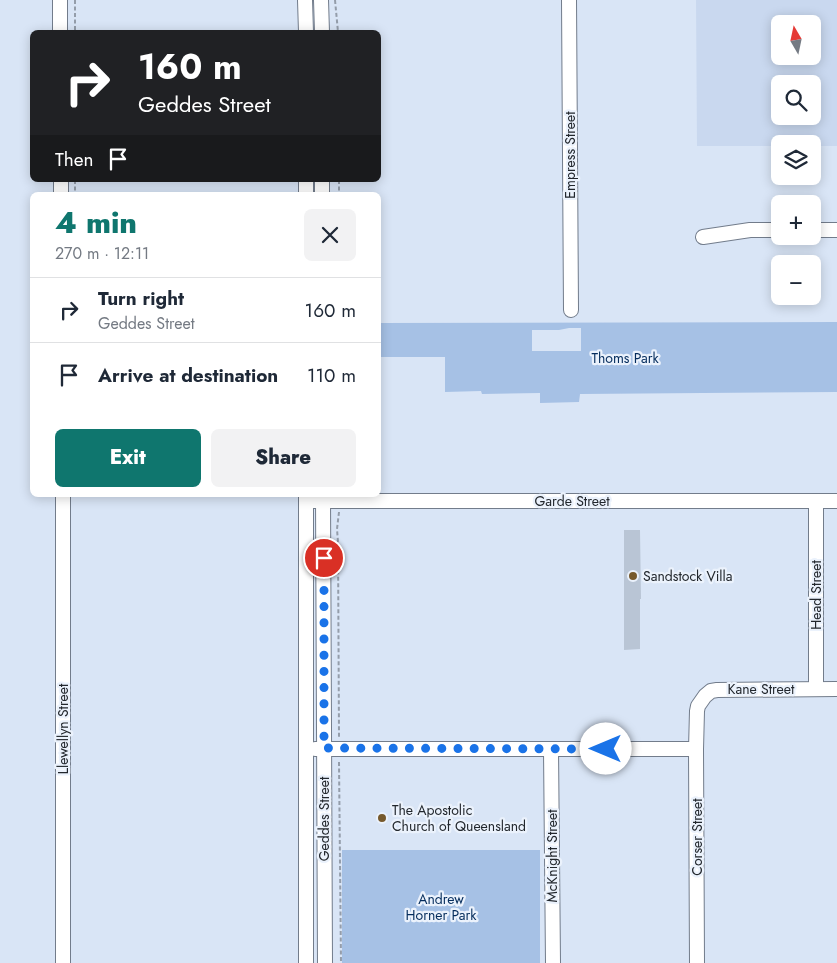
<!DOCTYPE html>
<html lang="en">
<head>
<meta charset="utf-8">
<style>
  :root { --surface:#fff; --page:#f2f2f3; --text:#1f2937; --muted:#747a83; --line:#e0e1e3; --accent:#0f766e }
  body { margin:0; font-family:Jost,sans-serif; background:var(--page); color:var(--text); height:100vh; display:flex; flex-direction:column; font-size:19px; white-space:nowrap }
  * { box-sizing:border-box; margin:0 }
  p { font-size:16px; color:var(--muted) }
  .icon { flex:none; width:28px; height:28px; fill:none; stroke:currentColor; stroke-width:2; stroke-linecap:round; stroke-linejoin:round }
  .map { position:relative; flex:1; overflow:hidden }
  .details { position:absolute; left:30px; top:192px; width:351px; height:305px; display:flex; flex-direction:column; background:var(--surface); border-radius:8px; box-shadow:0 2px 12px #0003 }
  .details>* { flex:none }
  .banner { position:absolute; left:30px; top:30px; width:351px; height:152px; border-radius:8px; box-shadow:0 2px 12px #0003; background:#202124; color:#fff; overflow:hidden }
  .needle { width:32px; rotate:351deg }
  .tools { position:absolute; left:771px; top:15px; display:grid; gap:10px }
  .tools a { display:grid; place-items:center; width:50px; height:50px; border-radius:8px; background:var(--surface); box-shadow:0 2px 12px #0003; font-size:25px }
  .pin { position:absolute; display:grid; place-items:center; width:42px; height:42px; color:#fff; margin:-21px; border:2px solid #fff; border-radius:50%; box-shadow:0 1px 5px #0007 }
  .me { position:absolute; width:55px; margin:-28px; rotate:270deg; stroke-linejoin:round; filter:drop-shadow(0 0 4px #0008) }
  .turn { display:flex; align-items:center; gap:18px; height:105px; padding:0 25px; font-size:22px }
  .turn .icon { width:65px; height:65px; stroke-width:2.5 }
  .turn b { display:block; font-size:35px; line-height:42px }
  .then { display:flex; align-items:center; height:48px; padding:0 25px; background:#0003; gap:10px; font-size:19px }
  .round { display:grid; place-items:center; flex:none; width:52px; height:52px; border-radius:8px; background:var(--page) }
  .overview { display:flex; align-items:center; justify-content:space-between; height:85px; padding:0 25px }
  h1 { font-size:30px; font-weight:800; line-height:38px; color:var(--accent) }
  .cta { display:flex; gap:10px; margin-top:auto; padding:10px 25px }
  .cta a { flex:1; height:58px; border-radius:8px; background:var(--accent); color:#fff; font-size:20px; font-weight:800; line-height:58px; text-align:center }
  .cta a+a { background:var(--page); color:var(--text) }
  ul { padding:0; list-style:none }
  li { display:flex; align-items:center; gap:15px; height:65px; padding:0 25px; border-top:1px solid var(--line) }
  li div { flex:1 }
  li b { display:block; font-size:19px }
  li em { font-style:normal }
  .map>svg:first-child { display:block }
  .built { fill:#c9d8ef; fill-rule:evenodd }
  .green { fill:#a6c1e5; fill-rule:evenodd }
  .building { fill:#b9c5d5 }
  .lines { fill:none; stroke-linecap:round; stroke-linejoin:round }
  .minor-casing { stroke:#727c8b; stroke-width:16 }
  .path { stroke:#949daa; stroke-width:2; stroke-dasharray:4 2.5; stroke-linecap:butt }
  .minor { stroke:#fff; stroke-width:14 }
  .route { stroke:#1a73e8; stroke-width:9; stroke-dasharray:0 16.2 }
  .poi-dot { fill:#76592c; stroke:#ebf2fc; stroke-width:2 }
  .labels { text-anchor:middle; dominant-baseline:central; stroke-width:4.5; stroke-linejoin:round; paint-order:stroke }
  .street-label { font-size:14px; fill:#22272d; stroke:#ebf2fc }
  .park-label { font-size:14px; fill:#042c5c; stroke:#ebf2fc }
  .poi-label { font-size:14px; fill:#22272d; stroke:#ebf2fc; text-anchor:start }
</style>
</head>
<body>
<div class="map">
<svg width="837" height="963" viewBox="0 0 837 963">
  <rect width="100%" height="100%" fill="#d9e5f6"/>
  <path class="built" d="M696,0h141v146h-24l-1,-2h-32v2h-83zM780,24h32v32h-32zM780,84h32v32h-32z"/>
  <g class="green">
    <path d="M837,322v70l-257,2 -1,8 -39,1v-10l-58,1 -1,-3 -36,1v-35h-66v-34zM569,328h12v23h-49v-21h27z"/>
    <rect x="342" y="850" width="198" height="113"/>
  </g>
  <polygon class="building" points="624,530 640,530 641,599 640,599 640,649 624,650"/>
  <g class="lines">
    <defs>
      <g id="minor">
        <polyline points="60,0 60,32"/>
        <polyline points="305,0 306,32"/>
        <polyline points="321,0 322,32"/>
        <polyline points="569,0 571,310"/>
        <polyline points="61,180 61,195"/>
        <polyline points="306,180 306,195"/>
        <polyline points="322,180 322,195"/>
        <polyline points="812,230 837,230"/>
        <polyline points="703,237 750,230 780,230"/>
        <polyline points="306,495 306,963"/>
        <polyline points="323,495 325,963"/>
        <polyline points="306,501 837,501"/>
        <polyline points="816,689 816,501"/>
        <polyline points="315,749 696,749"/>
        <polyline points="551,749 553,963"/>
        <polyline points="63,963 63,495"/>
        <polyline points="697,963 696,749 697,711 698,706 705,696 711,691 717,690 837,689"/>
      </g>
    </defs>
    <use href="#minor" class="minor-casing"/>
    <g class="path">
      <polyline points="75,0 75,32"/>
      <polyline points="335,0 338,32"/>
      <polyline points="75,180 75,195"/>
      <polyline points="339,180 339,195"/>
      <polyline points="339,512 337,529 338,542 339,737"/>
      <polyline points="339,762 341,963"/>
    </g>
    <use href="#minor" class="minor"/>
  </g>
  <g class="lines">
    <polyline class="route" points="324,558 324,748 606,749"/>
  </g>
  <g class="poi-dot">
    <circle cx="633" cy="576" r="5"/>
    <circle cx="382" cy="818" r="5"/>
  </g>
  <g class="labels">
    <g class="street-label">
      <text transform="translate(570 155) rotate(-90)">Empress Street</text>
      <text x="572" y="501">Garde Street</text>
      <text transform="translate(816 595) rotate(-90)">Head Street</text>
      <text x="761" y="689">Kane Street</text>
      <text transform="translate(63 729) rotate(-90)">Llewellyn Street</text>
      <text transform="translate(324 819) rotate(-90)">Geddes Street</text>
      <text transform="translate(697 837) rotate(-90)">Corser Street</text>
      <text transform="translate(552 856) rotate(-90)">McKnight Street</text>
    </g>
    <g class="park-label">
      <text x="625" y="358">Thoms Park</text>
      <text x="441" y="899">Andrew<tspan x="441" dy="16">Horner Park</tspan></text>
    </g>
    <g class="poi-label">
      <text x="643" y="576">Sandstock Villa</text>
      <text x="392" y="810">The Apostolic<tspan x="392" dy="16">Church of Queensland</tspan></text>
    </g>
  </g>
</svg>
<div class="tools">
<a><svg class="needle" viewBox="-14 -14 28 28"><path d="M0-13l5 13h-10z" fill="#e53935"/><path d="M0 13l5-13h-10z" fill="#747a83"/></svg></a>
<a><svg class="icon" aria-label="search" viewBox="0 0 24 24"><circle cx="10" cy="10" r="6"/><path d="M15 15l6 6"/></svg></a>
<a><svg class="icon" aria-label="layers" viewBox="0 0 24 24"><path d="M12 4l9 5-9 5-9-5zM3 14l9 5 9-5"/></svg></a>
<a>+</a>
<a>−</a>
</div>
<div class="pin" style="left:324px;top:558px;background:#d93025"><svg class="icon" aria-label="arrive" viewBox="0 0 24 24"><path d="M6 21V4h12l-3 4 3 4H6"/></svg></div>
<svg class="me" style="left:606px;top:749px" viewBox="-20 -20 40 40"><circle r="19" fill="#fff"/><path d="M0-13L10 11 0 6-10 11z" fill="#1a73e8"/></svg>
<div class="banner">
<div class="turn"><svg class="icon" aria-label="right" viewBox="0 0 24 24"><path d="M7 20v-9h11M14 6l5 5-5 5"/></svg><div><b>160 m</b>Geddes Street</div></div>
<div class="then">Then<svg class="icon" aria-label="arrive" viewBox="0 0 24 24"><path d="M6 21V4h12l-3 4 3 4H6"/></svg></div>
</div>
<section class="details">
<div class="overview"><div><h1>4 min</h1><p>270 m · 12:11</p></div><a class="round"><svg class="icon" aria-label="close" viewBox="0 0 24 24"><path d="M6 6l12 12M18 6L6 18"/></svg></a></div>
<ul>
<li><svg class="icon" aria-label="right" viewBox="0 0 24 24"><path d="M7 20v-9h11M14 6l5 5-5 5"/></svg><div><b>Turn right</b><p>Geddes Street</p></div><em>160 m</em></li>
<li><svg class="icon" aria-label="arrive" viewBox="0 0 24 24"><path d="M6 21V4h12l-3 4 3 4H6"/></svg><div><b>Arrive at destination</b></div><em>110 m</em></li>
</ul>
<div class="cta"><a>Exit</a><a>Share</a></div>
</section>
</div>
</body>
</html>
